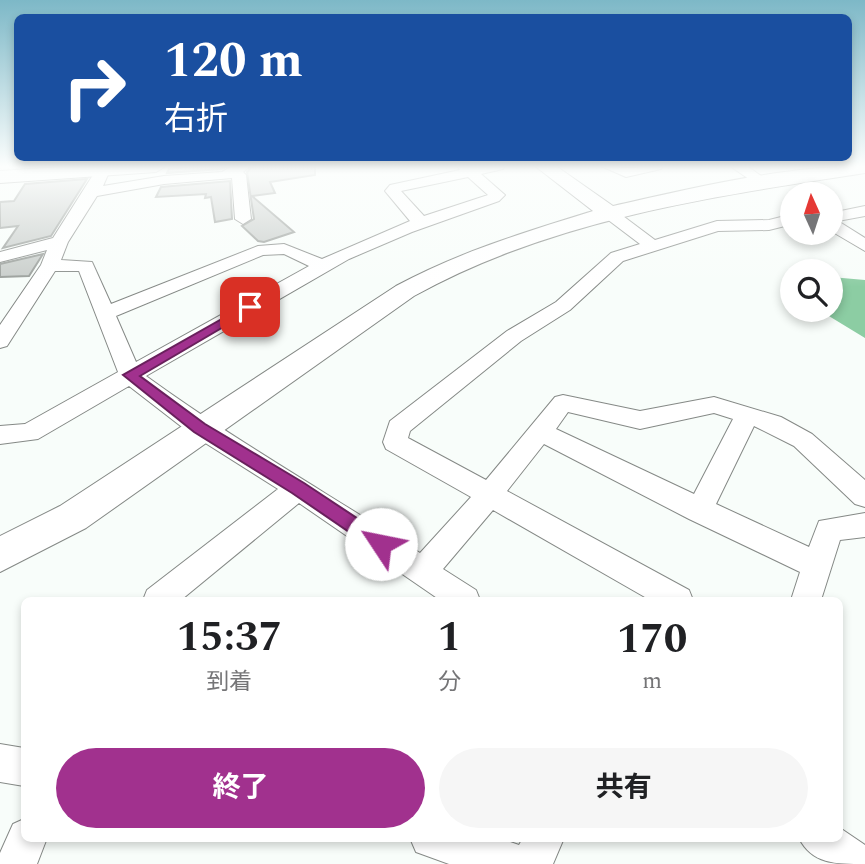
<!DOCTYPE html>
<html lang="ja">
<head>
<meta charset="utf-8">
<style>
  :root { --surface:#fff; --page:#f6f6f6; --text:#202124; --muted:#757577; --accent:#a1318e }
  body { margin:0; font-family:Spectral,"Noto Sans JP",serif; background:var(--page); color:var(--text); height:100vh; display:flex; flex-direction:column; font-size:26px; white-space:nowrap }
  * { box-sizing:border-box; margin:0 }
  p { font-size:23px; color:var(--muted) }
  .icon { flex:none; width:38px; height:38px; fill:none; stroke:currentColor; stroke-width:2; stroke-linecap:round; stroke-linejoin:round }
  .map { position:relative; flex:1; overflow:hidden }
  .drawer { position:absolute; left:21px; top:597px; width:822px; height:245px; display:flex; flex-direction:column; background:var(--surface); border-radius:10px; box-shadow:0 4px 10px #0003 }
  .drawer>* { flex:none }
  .top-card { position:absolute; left:14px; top:14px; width:838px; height:147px; border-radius:10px; box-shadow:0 4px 10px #0003; background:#1a4fa0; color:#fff; overflow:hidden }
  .needle { width:46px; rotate:357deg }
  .fabs { position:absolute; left:780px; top:182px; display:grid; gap:14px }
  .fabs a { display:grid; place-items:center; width:63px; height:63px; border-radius:50%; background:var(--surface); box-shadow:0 4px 10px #0003; font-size:35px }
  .pin { position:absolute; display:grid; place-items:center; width:60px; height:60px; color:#fff; margin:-30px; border-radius:14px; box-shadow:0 4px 10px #0006 }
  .me { position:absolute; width:77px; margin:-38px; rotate:304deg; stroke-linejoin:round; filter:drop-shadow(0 0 5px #0008) }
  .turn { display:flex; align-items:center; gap:24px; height:147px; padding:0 35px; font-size:32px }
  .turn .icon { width:91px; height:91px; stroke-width:2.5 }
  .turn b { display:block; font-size:49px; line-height:60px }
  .eta { display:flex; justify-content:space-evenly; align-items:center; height:119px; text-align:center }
  .eta b { font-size:42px; font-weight:700; line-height:49px }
  .cta { display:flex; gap:14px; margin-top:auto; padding:14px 35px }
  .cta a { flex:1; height:80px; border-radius:42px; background:var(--accent); color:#fff; font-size:28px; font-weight:700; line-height:80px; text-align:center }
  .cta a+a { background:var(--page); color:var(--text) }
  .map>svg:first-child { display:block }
  .forest { fill:#8ccda3 }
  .building { fill:#c7ccc9; stroke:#979c98; stroke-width:2 }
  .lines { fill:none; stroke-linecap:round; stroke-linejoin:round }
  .street-casing { stroke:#858986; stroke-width:2 }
  .secondary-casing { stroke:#858986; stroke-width:2 }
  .street { fill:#fff; fill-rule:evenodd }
  .secondary { fill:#fff; fill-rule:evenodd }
  .route { fill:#a1318e; stroke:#69205c; stroke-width:2 }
</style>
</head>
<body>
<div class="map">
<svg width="865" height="864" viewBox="0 0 865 864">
  <rect width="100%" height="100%" fill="#f8fdfa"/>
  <polygon class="forest" points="831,277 865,280 865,338 819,310 831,310"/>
  <g class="building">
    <polygon points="191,166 228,166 221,169 167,173 169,169"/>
    <polygon points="253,166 315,166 315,175 270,182 275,193 252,196 294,232 264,242 258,241 242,226 254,219 247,172"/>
    <polygon points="87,179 51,236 3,248 18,226 0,228 0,202 14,201 25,184"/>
    <polygon points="230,181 232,219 215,222 211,197 205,198 206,194 156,197 161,187"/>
    <polygon points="43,254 29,276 0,277 0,264"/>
  </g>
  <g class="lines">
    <defs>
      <g id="street">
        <path d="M104,166l6,4 -7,16 61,-10 58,-4 11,-6h17l-7,6 3,3 5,44 -8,5 -8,-5 -3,-41 -68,6 -67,12 -29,46 -7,18 31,2 19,42 147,-58 26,-2 38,15 88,-38 -25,-30 5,-6 70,-15 -3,-4h48l-2,3 -22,5 24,21 -6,6 -87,31 -63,27 -203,117c88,64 183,118 274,177l51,-56 -85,-48 -3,-7 7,-21 117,-90 49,-29 55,-49 29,-9 -37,-28 -2,-3 2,-3h12l40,30 62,-19 52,-1 24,-6v10l-24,6 -51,1 -95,30 -53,49 -49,31 -111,90 -2,7 78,42 69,-83 8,-2 77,16 74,-14 67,20 31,17 53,46v27l-10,-3 -61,-58 -40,-20 -38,78 93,43 10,-26 46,-8v24l-25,3 -19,60h-30l9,-28 -111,-53 -145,-75 -37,47 182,99 4,10h-43l-157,-90 -50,59 33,21 4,10h-40l-141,-97 -118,97h-38l4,-10 131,-101 -87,-55 -62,-48 -91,53 -38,5v-18l25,-2 93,-52 -39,-101h-24l-48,75 -7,2v-23l41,-60 6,-15 -47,12v-10l53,-14 45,-71zM468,177l20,18 -64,21 -23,-25zM284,254l25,12 -173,96 -20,-46 147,-61zM568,412l72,17 74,-16 19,6 -39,75 -138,-65z"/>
        <polygon points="601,166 627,168 663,166 661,169 626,177"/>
        <polygon points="730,166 747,166 771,183 769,186 759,186"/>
        <polygon points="865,206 865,216 838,221 865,238 865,251 831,231 831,213"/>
        <polygon points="0,744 24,748 24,786 0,782"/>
        <polygon points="24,819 24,838 47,838 37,864 0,864 0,853 13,824"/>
        <path d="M840,828l25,17v19c-30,0 -53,0 -66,-26h41z"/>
        <polygon points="410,838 498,838 519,845 523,838 564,838 553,864 449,864 416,852"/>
      </g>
      <g id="secondary">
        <polygon points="75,166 166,166 156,172 0,183 0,171"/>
        <path d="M535,166h21l57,40c79,-18 171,-40 252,-40v7c-155,24 -312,46 -451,123l-328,232 -86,44v-36l60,-30 336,-220c63,-34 129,-54 197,-75z"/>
      </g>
    </defs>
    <use href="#street" class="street-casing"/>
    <use href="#secondary" class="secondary-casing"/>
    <use href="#street" class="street"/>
    <use href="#secondary" class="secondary"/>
  </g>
  <linearGradient id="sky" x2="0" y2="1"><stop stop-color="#7db8c7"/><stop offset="0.58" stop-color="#fcfefd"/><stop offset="1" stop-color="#fcfefd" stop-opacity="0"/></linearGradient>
  <rect width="865" height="287" fill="url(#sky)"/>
  <polygon class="route" points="250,303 254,304 254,309 140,376 205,424 304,483 387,538 390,544 387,549 381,552 374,549 292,493 194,432 123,375"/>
</svg>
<div class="fabs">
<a><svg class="needle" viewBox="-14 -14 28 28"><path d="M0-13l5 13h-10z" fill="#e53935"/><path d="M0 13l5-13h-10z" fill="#757577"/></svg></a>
<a><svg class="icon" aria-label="search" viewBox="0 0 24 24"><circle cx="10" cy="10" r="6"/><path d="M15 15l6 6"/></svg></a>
</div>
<div class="pin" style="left:250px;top:307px;background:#d93025"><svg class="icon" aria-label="arrive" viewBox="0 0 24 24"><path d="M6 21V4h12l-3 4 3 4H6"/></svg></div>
<svg class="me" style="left:381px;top:544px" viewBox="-20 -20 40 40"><circle r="19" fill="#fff"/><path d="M0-13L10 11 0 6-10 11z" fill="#a1318e"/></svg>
<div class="top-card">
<div class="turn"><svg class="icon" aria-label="right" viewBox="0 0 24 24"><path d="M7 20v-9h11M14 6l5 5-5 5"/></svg><div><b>120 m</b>右折</div></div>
</div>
<section class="drawer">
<div class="eta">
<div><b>15:37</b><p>到着</p></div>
<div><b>1</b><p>分</p></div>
<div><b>170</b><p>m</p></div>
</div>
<div class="cta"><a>終了</a><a>共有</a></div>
</section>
</div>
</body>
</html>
